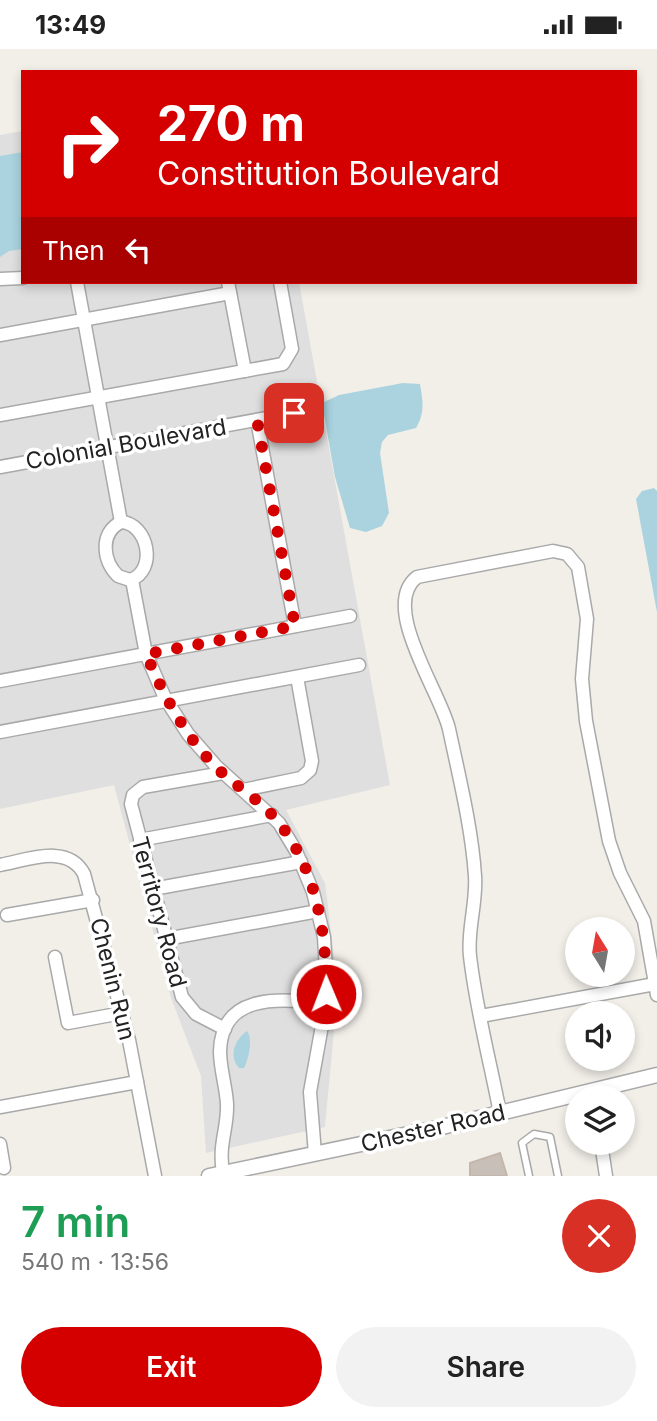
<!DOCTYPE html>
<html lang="en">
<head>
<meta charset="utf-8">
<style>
  :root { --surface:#fff; --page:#f2f2f2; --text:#222; --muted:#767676; --accent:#d40000 }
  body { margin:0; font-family:Inter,sans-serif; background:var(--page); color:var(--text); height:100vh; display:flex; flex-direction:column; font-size:26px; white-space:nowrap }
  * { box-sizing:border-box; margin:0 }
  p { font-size:23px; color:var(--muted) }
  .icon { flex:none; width:38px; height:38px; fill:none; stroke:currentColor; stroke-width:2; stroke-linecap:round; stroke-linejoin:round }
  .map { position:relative; height:1127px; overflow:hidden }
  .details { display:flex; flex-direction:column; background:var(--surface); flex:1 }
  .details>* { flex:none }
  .guide { position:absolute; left:21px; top:21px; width:616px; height:214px; border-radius:0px; box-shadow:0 4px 10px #0003; background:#d40000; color:#fff; overflow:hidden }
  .needle { width:46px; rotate:349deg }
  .controls { position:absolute; left:565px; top:868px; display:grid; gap:14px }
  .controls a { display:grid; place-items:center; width:70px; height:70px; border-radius:50%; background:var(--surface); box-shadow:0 4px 10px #0003; font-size:35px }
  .pin { position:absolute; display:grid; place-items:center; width:60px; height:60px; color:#fff; margin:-30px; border-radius:14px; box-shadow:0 4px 10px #0006 }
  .me { position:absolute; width:77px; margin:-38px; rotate:359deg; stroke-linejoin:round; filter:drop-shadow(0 0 5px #0008) }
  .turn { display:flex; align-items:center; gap:24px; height:147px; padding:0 21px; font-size:32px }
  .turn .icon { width:91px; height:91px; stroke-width:2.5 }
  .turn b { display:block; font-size:49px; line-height:60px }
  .then { display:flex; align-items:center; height:66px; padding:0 21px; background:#0003; gap:14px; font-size:26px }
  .round { display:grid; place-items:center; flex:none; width:74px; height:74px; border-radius:37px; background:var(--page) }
  .overview { display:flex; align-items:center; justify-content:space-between; height:119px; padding:0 21px }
  h1 { font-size:42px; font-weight:600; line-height:52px; color:#1e9e55 }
  .cta { display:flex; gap:14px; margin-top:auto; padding:14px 21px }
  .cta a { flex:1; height:80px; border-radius:42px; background:var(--accent); color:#fff; font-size:28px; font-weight:600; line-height:80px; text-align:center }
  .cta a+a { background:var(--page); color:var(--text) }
  .status { display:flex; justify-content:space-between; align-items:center; height:49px; padding:0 35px; background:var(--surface); direction:ltr }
  .status svg { height:19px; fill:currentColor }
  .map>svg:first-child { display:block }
  .residential { fill:#e0dfdf }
  .water { fill:#aad3df }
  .building { fill:#c7bfb8; stroke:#c4b6ab; stroke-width:2 }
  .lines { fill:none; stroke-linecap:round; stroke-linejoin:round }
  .service-casing { stroke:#a9a9a9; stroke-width:9 }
  .minor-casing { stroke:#a9a9a9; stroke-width:15 }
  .tertiary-casing { stroke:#a9a9a9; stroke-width:17 }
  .service { stroke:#fff; stroke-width:6 }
  .minor { stroke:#fff; stroke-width:12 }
  .tertiary { stroke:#fff; stroke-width:14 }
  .route { stroke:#d40000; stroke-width:12; stroke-dasharray:0 21.6 }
  .labels { text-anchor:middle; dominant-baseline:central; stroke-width:7; stroke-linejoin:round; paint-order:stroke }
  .street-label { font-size:23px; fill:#222; stroke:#fff }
</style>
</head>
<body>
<div class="status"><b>13:49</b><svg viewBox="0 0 49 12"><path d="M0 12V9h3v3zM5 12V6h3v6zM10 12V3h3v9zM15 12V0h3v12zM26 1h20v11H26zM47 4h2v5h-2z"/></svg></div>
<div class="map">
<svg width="657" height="1127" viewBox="0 0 657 1127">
  <rect width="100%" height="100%" fill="#f2efe9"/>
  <polygon class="residential" points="23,82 23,233 299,233 390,736 286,761 325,834 338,939 325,1078 206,1104 201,1027 171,949 114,736 0,760 0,86"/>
  <g class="water">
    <polygon points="23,103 23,200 9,202 0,208 0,107"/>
    <path d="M403,334l17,1c3,17 5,29 -4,44l-28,7 -6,7 -2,11 9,60 -7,13 -16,6 -16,-4 -15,-51 -13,-74 17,-8z"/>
    <polygon points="654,439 657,442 657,563 636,450 642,442"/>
    <path d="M247,982c6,8 2,27 -3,37h-5c-11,-12 -4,-29 8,-37z"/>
  </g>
  <polygon class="building" points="500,1104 507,1127 470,1127 470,1114"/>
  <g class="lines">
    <defs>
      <polyline id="service" points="529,1127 522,1094 534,1085 550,1088 558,1127"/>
      <g id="minor">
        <polyline points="0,230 23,229"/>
        <polyline points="77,233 121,473"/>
        <polyline points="228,233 245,322"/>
        <polyline points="0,286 230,244"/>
        <polyline points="0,366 283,315 292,300 280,233"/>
        <polyline points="257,371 295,577"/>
        <polyline points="0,418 294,364"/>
        <path d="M121,473c27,1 37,49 9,58l-12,-4c-15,-15 -19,-43 3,-54z"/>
        <polyline points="132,531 146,605 165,649 188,685 216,717 279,774 296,802 313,843 324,888 326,921 325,960 310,1043 315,1105"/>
        <polyline points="0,632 350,567"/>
        <polyline points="0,683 359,616"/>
        <polyline points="223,724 143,738 133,746 131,755 182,948 196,965 225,980"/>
        <polyline points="243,741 301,729 310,721 312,712 297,628"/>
        <polyline points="140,791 272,766"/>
        <path d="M0,816c27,-5 68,-22 84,9l45,166 26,136"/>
        <polyline points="153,840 301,813"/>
        <polyline points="7,866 93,851"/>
        <polyline points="166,890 318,862"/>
        <polyline points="55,908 68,974 122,964"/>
        <polyline points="481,967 655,935"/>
        <polyline points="0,1058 137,1033"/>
        <path d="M500,1064c-10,-52 -24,-104 -30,-157 -3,-26 7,-53 5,-80 -3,-47 -16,-100 -26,-147 -8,-36 -70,-123 -32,-152l136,-26 14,3 11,13 9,52 -5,60 4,42 23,120 11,32 24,48 13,74"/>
        <polyline points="601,1094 606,1127"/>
        <polyline points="0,1095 4,1119"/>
        <path d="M223,1124c-5,-30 5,-44 4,-69 -1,-18 -7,-35 -7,-53 2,-61 65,-51 106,-48"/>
      </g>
      <polyline id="tertiary" points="209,1127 442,1078 657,1026"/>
    </defs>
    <use href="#service" class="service-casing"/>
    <use href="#minor" class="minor-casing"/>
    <use href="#tertiary" class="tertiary-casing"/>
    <use href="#service" class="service"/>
    <use href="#minor" class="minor"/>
    <use href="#tertiary" class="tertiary"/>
  </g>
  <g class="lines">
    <path class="route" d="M294,364l-37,7 38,206 -149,28c18,41 37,79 69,112 20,20 46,34 64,57 38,47 48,113 47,171"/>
  </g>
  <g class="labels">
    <g class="street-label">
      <text transform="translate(126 395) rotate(-10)">Colonial Boulevard</text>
      <text transform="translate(159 863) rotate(75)">Territory Road</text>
      <text transform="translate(113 930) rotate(76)">Chenin Run</text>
      <text transform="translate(433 1079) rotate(-13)">Chester Road</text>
    </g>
  </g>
</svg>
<div class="controls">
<a><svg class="needle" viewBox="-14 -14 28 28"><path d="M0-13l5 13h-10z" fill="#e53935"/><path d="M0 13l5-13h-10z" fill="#767676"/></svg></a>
<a><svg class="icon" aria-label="sound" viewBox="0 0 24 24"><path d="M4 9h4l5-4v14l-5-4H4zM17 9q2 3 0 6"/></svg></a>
<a><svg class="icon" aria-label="layers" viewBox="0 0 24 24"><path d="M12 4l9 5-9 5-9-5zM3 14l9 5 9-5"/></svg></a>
</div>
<div class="pin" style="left:294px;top:364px;background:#d93025"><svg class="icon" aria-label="arrive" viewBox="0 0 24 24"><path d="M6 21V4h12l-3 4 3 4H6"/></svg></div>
<svg class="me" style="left:326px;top:945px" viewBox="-20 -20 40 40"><circle r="17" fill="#d40000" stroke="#fff" stroke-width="3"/><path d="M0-11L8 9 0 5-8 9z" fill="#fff"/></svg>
<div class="guide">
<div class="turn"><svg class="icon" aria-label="right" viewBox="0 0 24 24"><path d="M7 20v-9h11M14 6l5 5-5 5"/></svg><div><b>270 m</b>Constitution Boulevard</div></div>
<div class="then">Then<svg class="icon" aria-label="left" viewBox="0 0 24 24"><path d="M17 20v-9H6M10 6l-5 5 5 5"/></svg></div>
</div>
</div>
<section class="details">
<div class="overview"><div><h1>7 min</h1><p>540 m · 13:56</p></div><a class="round" style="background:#d93025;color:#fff"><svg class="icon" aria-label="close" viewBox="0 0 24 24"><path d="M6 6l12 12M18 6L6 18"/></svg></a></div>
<div class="cta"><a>Exit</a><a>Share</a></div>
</section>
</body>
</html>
